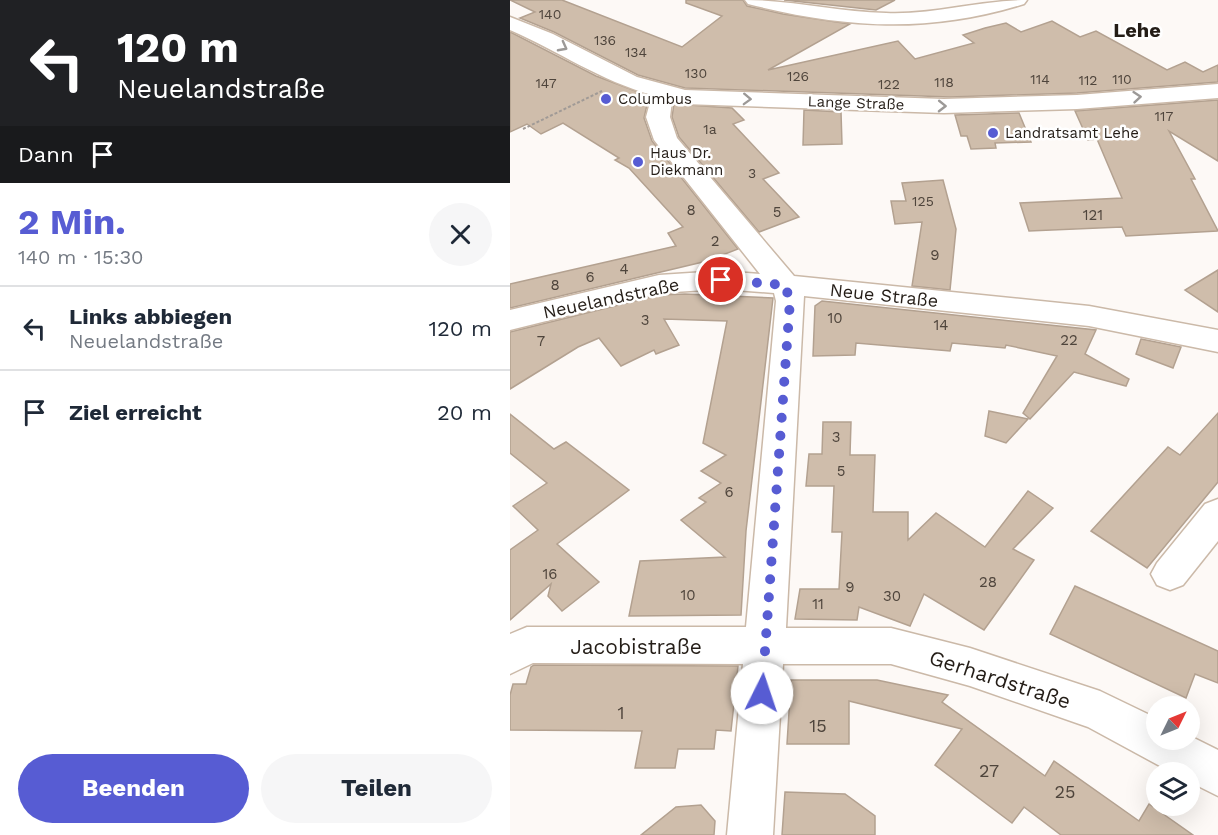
<!DOCTYPE html>
<html lang="de">
<head>
<meta charset="utf-8">
<style>
  :root { --surface:#fff; --page:#f6f6f7; --text:#1f2937; --muted:#747a83; --line:#e0e1e3; --accent:#575cd3 }
  body { margin:0; font-family:"Work Sans",sans-serif; background:var(--page); color:var(--text); height:100vh; display:flex; flex-direction:column; font-size:22px; white-space:nowrap }
  * { box-sizing:border-box; margin:0 }
  p { font-size:20px; color:var(--muted) }
  .icon { flex:none; width:33px; height:33px; fill:none; stroke:currentColor; stroke-width:2; stroke-linecap:round; stroke-linejoin:round }
  .map { position:relative; flex:1; overflow:hidden }
  .details { display:flex; flex-direction:column; background:var(--surface); width:510px }
  .details>* { flex:none }
  .hud { background:#202124; color:#fff; overflow:hidden }
  .needle { width:39px; rotate:47deg }
  .controls { position:absolute; left:636px; top:696px; display:grid; gap:12px }
  .controls a { display:grid; place-items:center; width:54px; height:54px; border-radius:50%; background:var(--surface); box-shadow:0 6px 24px #0002; font-size:30px }
  .pin { position:absolute; display:grid; place-items:center; width:51px; height:51px; color:#fff; margin:-26px; border:3px solid #fff; border-radius:50%; box-shadow:0 2px 6px #0007 }
  .me { position:absolute; width:66px; margin:-33px; rotate:4deg; stroke-linejoin:round; filter:drop-shadow(0 0 4px #0008) }
  .turn { display:flex; align-items:center; gap:21px; height:126px; padding:0 18px; font-size:27px }
  .turn .icon { width:78px; height:78px; stroke-width:2.5 }
  .turn b { display:block; font-size:42px; line-height:51px }
  .then { display:flex; align-items:center; height:57px; padding:0 18px; background:#0003; gap:12px; font-size:22px }
  .round { display:grid; place-items:center; flex:none; width:63px; height:63px; border-radius:32px; background:var(--page) }
  .headline { display:flex; align-items:center; justify-content:space-between; height:102px; padding:0 18px }
  h1 { font-size:36px; font-weight:700; line-height:45px; color:var(--accent) }
  .cta { display:flex; gap:12px; margin-top:auto; padding:12px 18px }
  .cta a { flex:1; height:69px; border-radius:36px; background:var(--accent); color:#fff; font-size:24px; font-weight:700; line-height:69px; text-align:center }
  .cta a+a { background:var(--page); color:var(--text) }
  ul { padding:0; list-style:none }
  li { display:flex; align-items:center; gap:18px; height:84px; padding:0 18px; border-top:2px solid var(--line) }
  li div { flex:1 }
  li b { display:block; font-size:22px }
  li em { font-style:normal }
  main { display:flex; flex:1; min-height:0 }
  .map>svg:first-child { display:block }
  .building { fill:#cfbdab; stroke:#b3a190; stroke-width:1.5 }
  .lines { fill:none; stroke-linecap:round; stroke-linejoin:round }
  .minor-casing { stroke:#cbb9a8; stroke-width:3 }
  .path { stroke:#a09a96; stroke-width:2; stroke-dasharray:3 2; stroke-linecap:butt }
  .minor { fill:#fff; fill-rule:evenodd }
  .oneway { stroke:#9c9997 }
  .route { stroke:#575cd3; stroke-width:10; stroke-dasharray:0 18 }
  .poi-dot { fill:#575cd3; stroke:#fff; stroke-width:2 }
  .labels { text-anchor:middle; dominant-baseline:central; stroke-width:5; stroke-linejoin:round; paint-order:stroke }
  .far-number-label { font-size:14px; fill:#4f453c }
  .far-poi-label { font-size:15px; fill:#241d17; stroke:#fff; text-anchor:start }
  .far-street-label { font-size:15px; fill:#241d17; stroke:#fff }
  .number-label { font-size:15px; fill:#4f453c }
  .street-label { font-size:18px; fill:#241d17; stroke:#fff }
  .near-number-label { font-size:18px; fill:#4f453c }
  .far-district-label { font-size:20px; font-weight:bold; fill:#241d17; stroke:#fff }
  .near-street-label { font-size:21px; fill:#241d17; stroke:#fff }
</style>
</head>
<body>
<main>
<section class="details">
<div class="hud">
<div class="turn"><svg class="icon" aria-label="left" viewBox="0 0 24 24"><path d="M17 20v-9H6M10 6l-5 5 5 5"/></svg><div><b>120 m</b>Neuelandstraße</div></div>
<div class="then">Dann<svg class="icon" aria-label="arrive" viewBox="0 0 24 24"><path d="M6 21V4h12l-3 4 3 4H6"/></svg></div>
</div>
<div class="headline"><div><h1>2 Min.</h1><p>140 m · 15:30</p></div><a class="round"><svg class="icon" aria-label="close" viewBox="0 0 24 24"><path d="M6 6l12 12M18 6L6 18"/></svg></a></div>
<ul>
<li><svg class="icon" aria-label="left" viewBox="0 0 24 24"><path d="M17 20v-9H6M10 6l-5 5 5 5"/></svg><div><b>Links abbiegen</b><p>Neuelandstraße</p></div><em>120 m</em></li>
<li><svg class="icon" aria-label="arrive" viewBox="0 0 24 24"><path d="M6 21V4h12l-3 4 3 4H6"/></svg><div><b>Ziel erreicht</b></div><em>20 m</em></li>
</ul>
<div class="cta"><a>Beenden</a><a>Teilen</a></div>
</section>
<div class="map">
<svg width="708" height="835" viewBox="0 0 708 835">
  <rect width="100%" height="100%" fill="#fdf9f6"/>
  <g class="building">
    <polygon points="0,0 52,0 172,47 212,16 176,3 176,0 233,0 237,6 273,14 340,24 258,70 388,41 405,59 464,43 453,35 475,28 496,23 511,32 542,21 570,37 586,31 657,70 675,62 693,72 708,65 708,82 567,93 440,97 175,88 128,75 44,32 10,18 25,12"/>
    <polygon points="274,0 385,0 366,10"/>
    <polygon points="0,32 86,76 139,96 134,118 142,141 228,249 197,261 0,308 0,284 166,246 158,233 173,227 119,168 105,160 109,158 53,123 31,134 17,124 0,132"/>
    <polygon points="708,100 708,161 659,131 685,179 681,179 708,231 616,236 612,227 519,231 510,203 612,198 587,139 578,140 565,111"/>
    <polygon points="164,104 222,108 234,120 223,124 269,173 253,179 289,217 249,232 169,137 162,117"/>
    <polygon points="294,110 331,112 332,144 293,145"/>
    <polygon points="509,113 521,142 485,143 486,148 461,149 457,136 451,136 445,115"/>
    <polygon points="433,180 446,229 440,290 402,286 412,222 385,224 381,201 396,201 392,183"/>
    <polygon points="708,270 708,312 675,290"/>
    <polygon points="175,294 263,298 236,531 231,615 119,616 130,561 215,557 171,520 196,502 189,498 211,483 191,471 216,455 193,443 217,321 154,319 169,345 146,354 144,350 111,366 89,338 68,347 0,389 0,332 149,295"/>
    <polygon points="312,301 586,330 575,354 619,379 616,386 564,372 520,419 513,413 547,356 496,345 495,348 442,343 440,351 346,343 345,355 303,356 305,306"/>
    <polygon points="631,339 671,347 663,368 626,354"/>
    <polygon points="479,411 518,419 496,443 475,436"/>
    <polygon points="708,413 708,482 637,568 581,531 658,447 670,455"/>
    <polygon points="0,414 44,449 56,442 119,490 47,544 89,582 52,611 38,596 41,584 0,620 0,550 28,530 3,506 37,483 0,453"/>
    <polygon points="313,422 341,422 340,455 365,455 363,512 398,512 398,540 426,513 475,547 518,491 543,508 503,549 524,560 474,630 414,594 400,626 349,607 347,620 285,619 290,589 329,589 332,532 322,532 324,486 296,486 299,454 312,454"/>
    <polygon points="565,586 708,651 708,683 685,674 676,698 540,634"/>
    <polygon points="24,665 228,666 221,731 206,730 204,749 168,749 165,768 125,768 132,731 0,730 0,695 3,684 16,684 21,667"/>
    <polygon points="281,680 367,680 438,695 432,702 535,776 544,761 629,821 639,804 683,835 551,835 514,807 502,823 425,765 452,729 339,701 339,744 277,744"/>
    <polygon points="275,792 335,794 365,816 365,835 272,835"/>
    <polygon points="191,805 205,821 204,835 131,835 166,807"/>
  </g>
  <g class="lines">
    <defs>
      <g id="minor">
        <path d="M235,0c48,0 93,12 141,13 48,2 94,-13 141,-13l-3,4c-96,30 -180,24 -276,0z"/>
        <path d="M0,17l43,17 84,43 48,13 259,9 133,-4 141,-11v14l-141,11 -133,4 -260,-9 -12,-3 -2,16 7,21 117,138 295,30 129,24v22l-129,-26 -285,-30 -18,332h105l79,20 130,43 56,27v22h34v-4l28,14v46l-28,-14v-10h-19l-83,-45 -118,-41 -79,-22h-108l-10,171h-46l16,-171 -210,-1 -23,11v-40l17,-7h219l30,-326 -2,-8 -53,-4 -62,4 -149,37v-20l149,-35 62,-4 39,3 -106,-134 -8,-23 6,-22c-51,-14 -94,-44 -142,-65z"/>
        <polygon points="708,499 708,541 673,585 660,590 647,585 641,574 647,563 695,504"/>
      </g>
    </defs>
    <use href="#minor" class="minor-casing"/>
    <polyline class="path" points="13,129 92,91"/>
    <use href="#minor" class="minor"/>
  </g>
  <defs><path id="oneway-chevron" d="M-2-3.5L2.5 0L-2 3.5" fill="none" stroke-width="1.6" stroke-linecap="round" stroke-linejoin="round" transform="scale(1.5)"/></defs>
  <g class="oneway">
    <use href="#oneway-chevron" transform="translate(53 47) rotate(28)"/>
    <use href="#oneway-chevron" transform="translate(627 97) rotate(-5)"/>
    <use href="#oneway-chevron" transform="translate(237 99) rotate(2)"/>
    <use href="#oneway-chevron" transform="translate(432 106) rotate(1)"/>
  </g>
  <g class="lines">
    <polyline class="route" points="211,280 275,285 280,301 252,693"/>
  </g>
  <g class="poi-dot">
    <circle cx="96" cy="99" r="6"/>
    <circle cx="483" cy="133" r="6"/>
    <circle cx="128" cy="162" r="6"/>
  </g>
  <g class="labels">
    <g class="far-number-label">
      <text x="40" y="14">140</text>
      <text x="95" y="40">136</text>
      <text x="126" y="52">134</text>
      <text x="186" y="73">130</text>
      <text x="288" y="76">126</text>
      <text x="530" y="79">114</text>
      <text x="612" y="79">110</text>
      <text x="578" y="80">112</text>
      <text x="434" y="82">118</text>
      <text x="36" y="83">147</text>
      <text x="379" y="84">122</text>
      <text x="654" y="116">117</text>
      <text x="200" y="129">1a</text>
      <text x="242" y="173">3</text>
      <text x="413" y="201">125</text>
    </g>
    <g class="far-poi-label">
      <text x="108" y="99">Columbus</text>
      <text x="495" y="133">Landratsamt Lehe</text>
      <text x="140" y="153">Haus Dr.<tspan x="140" dy="17">Diekmann</tspan></text>
    </g>
    <g class="far-street-label">
      <text transform="translate(346 103) rotate(2)">Lange Straße</text>
    </g>
    <g class="number-label">
      <text x="181" y="210">8</text>
      <text x="267" y="212">5</text>
      <text x="583" y="215">121</text>
      <text x="205" y="241">2</text>
      <text x="425" y="255">9</text>
      <text x="114" y="269">4</text>
      <text x="80" y="277">6</text>
      <text x="45" y="285">8</text>
      <text x="325" y="318">10</text>
      <text x="135" y="320">3</text>
      <text x="431" y="325">14</text>
      <text x="559" y="340">22</text>
      <text x="31" y="341">7</text>
      <text x="326" y="437">3</text>
      <text x="331" y="471">5</text>
      <text x="219" y="492">6</text>
      <text x="40" y="574">16</text>
      <text x="478" y="582">28</text>
      <text x="340" y="587">9</text>
      <text x="178" y="595">10</text>
      <text x="382" y="596">30</text>
      <text x="308" y="604">11</text>
    </g>
    <g class="street-label">
      <text transform="translate(374 295) rotate(6)">Neue Straße</text>
      <text transform="translate(101 298) rotate(-12)">Neuelandstraße</text>
    </g>
    <g class="near-number-label">
      <text x="111" y="712">1</text>
      <text x="308" y="725">15</text>
      <text x="479" y="770">27</text>
      <text x="555" y="791">25</text>
    </g>
    <g class="far-district-label">
      <text x="627" y="30">Lehe</text>
    </g>
    <g class="near-street-label">
      <text x="126" y="646">Jacobistraße</text>
      <text transform="translate(490 679) rotate(18)">Gerhardstraße</text>
    </g>
  </g>
</svg>
<div class="controls">
<a><svg class="needle" viewBox="-14 -14 28 28"><path d="M0-13l5 13h-10z" fill="#e53935"/><path d="M0 13l5-13h-10z" fill="#747a83"/></svg></a>
<a><svg class="icon" aria-label="layers" viewBox="0 0 24 24"><path d="M12 4l9 5-9 5-9-5zM3 14l9 5 9-5"/></svg></a>
</div>
<div class="pin" style="left:211px;top:280px;background:#d93025"><svg class="icon" aria-label="arrive" viewBox="0 0 24 24"><path d="M6 21V4h12l-3 4 3 4H6"/></svg></div>
<svg class="me" style="left:252px;top:693px" viewBox="-20 -20 40 40"><circle r="19" fill="#fff"/><path d="M0-13L10 11 0 6-10 11z" fill="#575cd3"/></svg>
</div>
</main>
</body>
</html>
